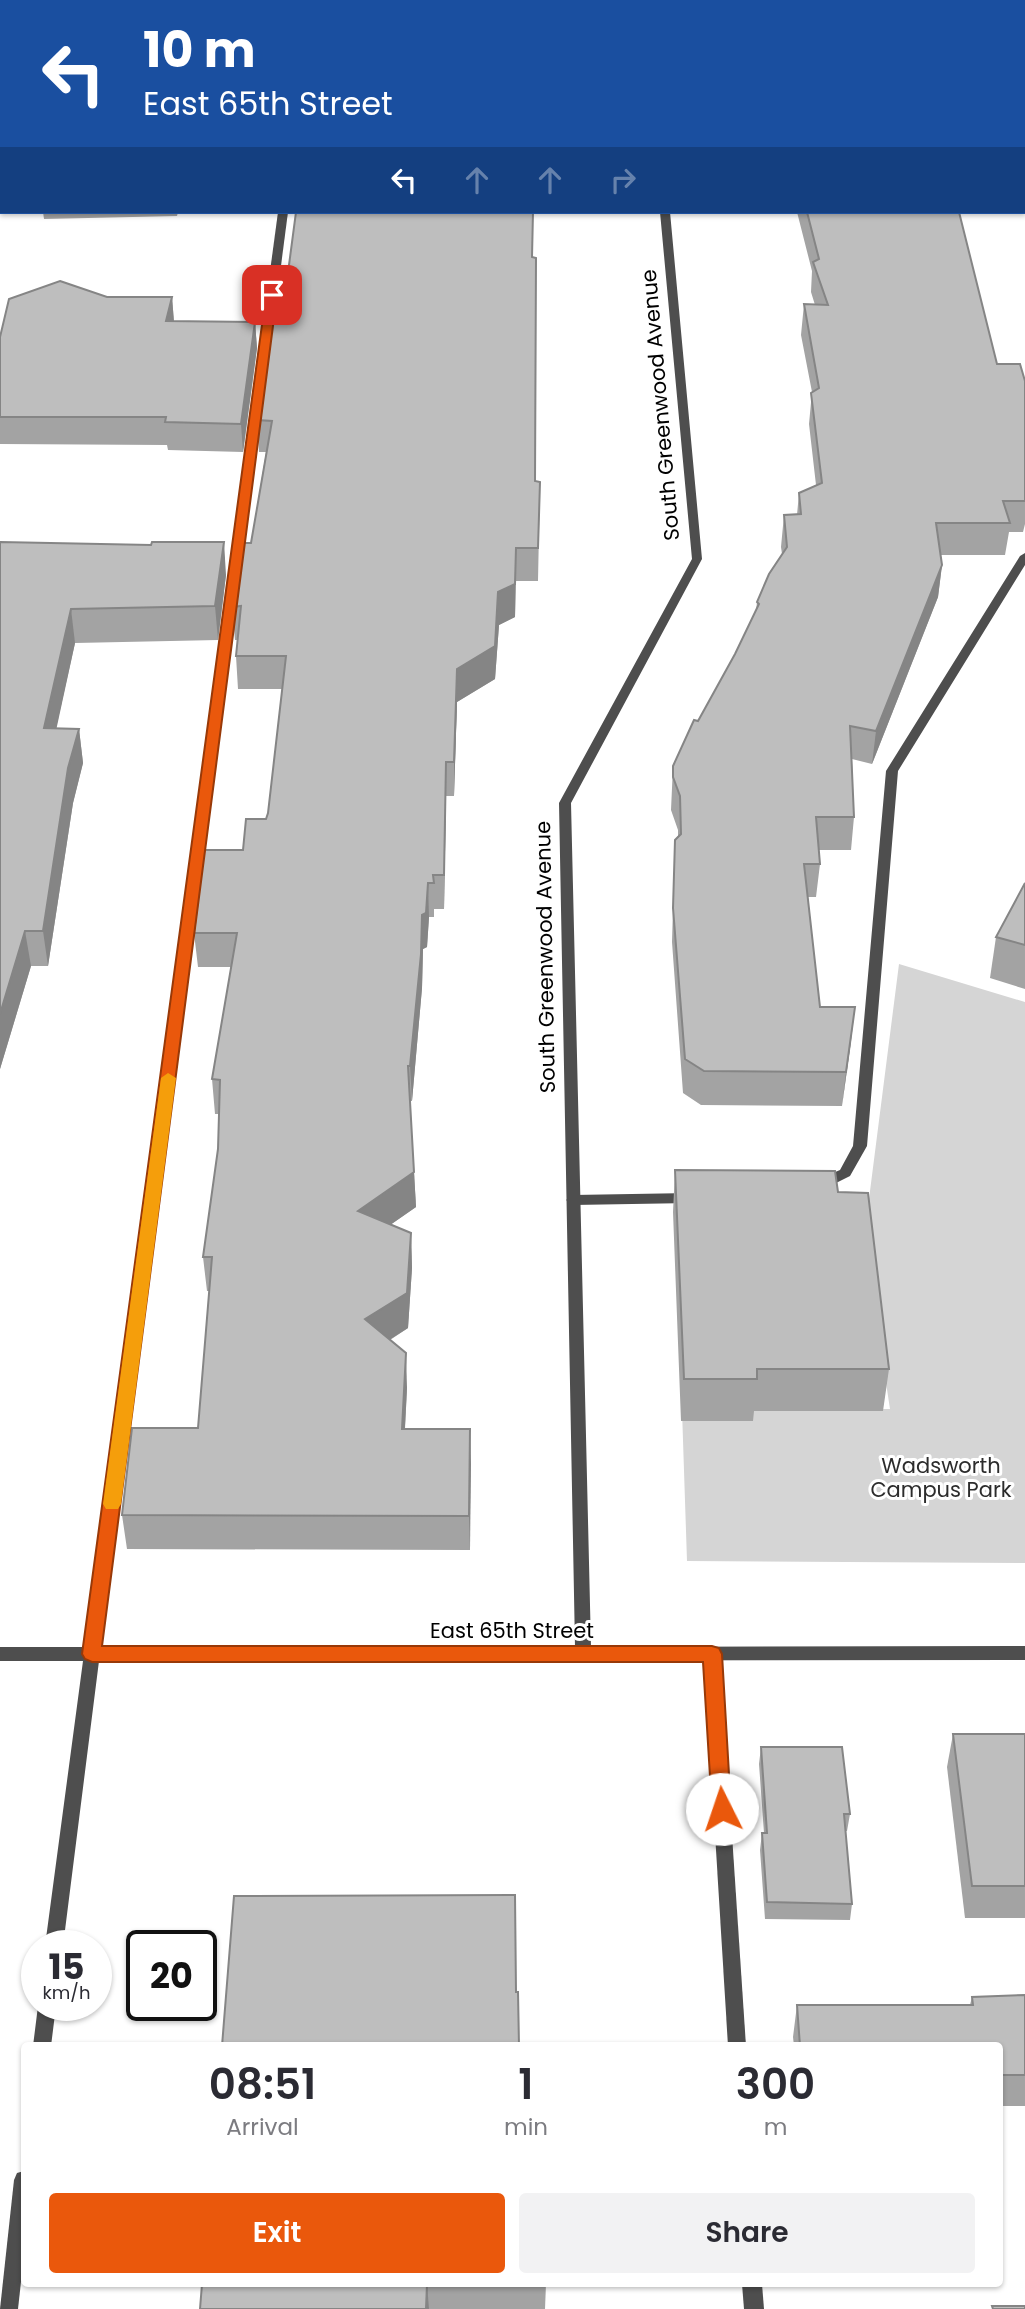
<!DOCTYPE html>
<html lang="en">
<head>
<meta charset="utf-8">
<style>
  :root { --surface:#fff; --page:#f2f2f3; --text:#2b2b33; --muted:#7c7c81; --accent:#ea580c }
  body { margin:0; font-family:Poppins,sans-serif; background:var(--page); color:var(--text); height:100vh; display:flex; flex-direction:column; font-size:26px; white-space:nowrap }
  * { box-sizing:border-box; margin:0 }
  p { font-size:23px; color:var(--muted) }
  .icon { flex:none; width:38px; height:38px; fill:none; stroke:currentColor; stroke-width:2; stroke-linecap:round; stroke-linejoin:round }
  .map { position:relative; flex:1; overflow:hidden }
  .details { position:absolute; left:21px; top:2042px; width:982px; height:245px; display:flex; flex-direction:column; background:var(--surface); border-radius:7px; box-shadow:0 2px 5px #0004 }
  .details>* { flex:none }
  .guide { position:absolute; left:0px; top:0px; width:1026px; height:214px; box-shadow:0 2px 5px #0004; background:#1a4fa0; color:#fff; overflow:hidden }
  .speed { position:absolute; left:21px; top:1930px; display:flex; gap:14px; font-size:35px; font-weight:700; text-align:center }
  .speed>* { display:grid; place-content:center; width:91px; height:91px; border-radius:50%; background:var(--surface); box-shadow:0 2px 5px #0004; line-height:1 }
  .speed small { font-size:18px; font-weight:400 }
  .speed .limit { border:4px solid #111; border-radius:10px; background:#fff; color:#111 }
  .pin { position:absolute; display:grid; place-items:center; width:60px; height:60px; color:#fff; margin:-30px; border-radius:14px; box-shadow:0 4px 10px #0006 }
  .me { position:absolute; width:77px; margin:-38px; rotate:356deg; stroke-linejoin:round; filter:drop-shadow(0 0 5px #0008) }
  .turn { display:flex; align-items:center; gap:24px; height:147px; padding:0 28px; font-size:32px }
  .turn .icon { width:91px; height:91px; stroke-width:2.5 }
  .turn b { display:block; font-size:49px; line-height:60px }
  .lanes { display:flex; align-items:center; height:66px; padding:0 28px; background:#0003; justify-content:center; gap:35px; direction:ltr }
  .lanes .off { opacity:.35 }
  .eta { display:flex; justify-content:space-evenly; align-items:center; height:119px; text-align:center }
  .eta b { font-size:42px; font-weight:600; line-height:49px }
  .button { display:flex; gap:14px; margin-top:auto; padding:14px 28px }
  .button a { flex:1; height:80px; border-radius:7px; background:var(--accent); color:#fff; font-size:28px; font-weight:600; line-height:80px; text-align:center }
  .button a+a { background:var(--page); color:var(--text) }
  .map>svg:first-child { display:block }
  .green { fill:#d5d5d5 }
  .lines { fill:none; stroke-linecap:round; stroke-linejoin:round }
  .service { fill:#4e4e4e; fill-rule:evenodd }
  .minor { fill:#4e4e4e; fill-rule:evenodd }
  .wall { fill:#a3a3a3 }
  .shaded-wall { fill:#858585 }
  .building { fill:#bebebe; stroke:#858585; stroke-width:2 }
  .route { fill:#ea580c; stroke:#983908; stroke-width:2 }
  .slow { fill:#f59e0b }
  .labels { text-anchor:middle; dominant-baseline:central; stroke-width:6; stroke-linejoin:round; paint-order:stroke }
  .street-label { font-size:21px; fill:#000; stroke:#fff }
  .park-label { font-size:21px; fill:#2c2c2c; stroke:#fff }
</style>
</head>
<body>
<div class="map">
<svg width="1025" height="2309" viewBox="0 0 1025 2309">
  <rect width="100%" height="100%" fill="#fff"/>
  <polygon class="green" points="899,964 1025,1002 1025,1563 687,1561 682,1410 890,1409 864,1238"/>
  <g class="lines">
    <g class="service">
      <polygon points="278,212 288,212 100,1654 98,1659 92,1661 86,1659 84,1654"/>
      <polygon points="1025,553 1025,565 898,771 867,1146 850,1176 824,1189 814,1189 812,1185 814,1181 840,1170 853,1146 886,771 1020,556"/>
      <polygon points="691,1193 698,1198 691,1203 573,1205 566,1200 573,1195"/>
      <polygon points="712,1647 718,1649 720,1654 746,2046 728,2046 704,1654 706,1649"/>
      <polygon points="742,2284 762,2284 764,2309 744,2309"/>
    </g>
    <g class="minor">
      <polygon points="17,0 25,0 16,2"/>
      <rect x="645" y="0" width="8" height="2"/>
      <polygon points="0,56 2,56 0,67"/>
      <rect x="1024" y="177" width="1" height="6"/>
      <polygon points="660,212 670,212 702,559 571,803 591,1647 1025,1646 1025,1660 99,1661 63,1946 45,1946 83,1661 0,1661 0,1647 575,1647 559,803 692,559"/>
      <polygon points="38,2006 56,2006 51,2046 33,2046"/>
      <polygon points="24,2171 24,2255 18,2309 0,2309 14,2180 17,2173"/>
    </g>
  </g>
  <g class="wall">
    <polygon points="75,0 530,0 530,2 78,2"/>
    <polygon points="43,212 178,212 177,216 44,219"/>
    <polygon points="797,212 959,212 997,364 1025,381 1025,524 1023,532 1009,532 1005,555 940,555 942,565 938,597 872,764 852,759 854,817 851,850 819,850 820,864 816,897 808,897 820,1007 851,1041 842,1106 701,1105 683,1093 672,942 675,840 678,836 678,830 671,810 673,766 735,654 756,611 757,602 782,554 781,547 784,515 797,515 799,493 816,485 809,424 812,392 801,335 804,304 815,305 811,292 812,271"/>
    <polygon points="532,257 535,481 540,482 538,581 516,581 515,617 499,625 495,679 457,702 454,796 446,796 444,909 434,909 434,917 429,917 427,947 423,949 422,988 412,1101 410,1101 416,1207 390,1225 411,1233 412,1268 408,1328 390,1340 407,1388 405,1429 470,1429 470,1550 127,1549 122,1515 198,1428 209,1291 207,1291 203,1257 218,1149 219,1114 215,1114 212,1079 231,967 198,967 194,933 243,850 266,819 268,813 282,689 238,689 236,656 238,640 235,640 232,607 251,543 266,452 259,452 257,420 282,318"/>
    <polygon points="107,297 172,297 174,321 255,322 257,348 243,452 168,450 167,445 0,444 0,337"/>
    <polygon points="0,542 226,575 218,640 75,643 56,728 79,729 83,763 73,803 48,966 31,966 0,1069"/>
    <polygon points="1025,883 1025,989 990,978 996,937"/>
    <polygon points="675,1170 838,1192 889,1369 883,1411 754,1411 753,1421 681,1421 673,1212"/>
    <polygon points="953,1734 1025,1734 1025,1918 965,1918 947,1767"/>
    <polygon points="761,1747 850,1814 847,1831 845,1831 852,1904 850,1920 765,1919 760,1850 762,1833 764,1833 759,1764"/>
    <polygon points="1025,1995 1025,2106 999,2106 999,2046 794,2046 793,2037 797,2005 970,2005 972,1997"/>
    <polygon points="202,2284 546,2284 545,2309 200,2309"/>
  </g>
  <g class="shaded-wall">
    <polygon points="172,297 174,324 166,321"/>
    <polygon points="255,322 257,348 243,452 241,424"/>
    <polygon points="224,542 226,575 218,640 215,606"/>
    <polygon points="516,548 515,617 499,625 495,679 457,702 454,796 454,762 457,669 498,592"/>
    <polygon points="942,565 938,597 872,764 876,731"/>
    <polygon points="71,609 75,643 49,763 44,728"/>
    <polygon points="79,729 83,763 73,803 48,966 43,931 68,768"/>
    <polygon points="446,762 446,796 444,909 444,875"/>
    <polygon points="428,883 429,917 427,947 423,949 422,988 412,1101 410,1066 422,915"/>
    <polygon points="25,931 31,966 0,1069 0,1014"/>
    <polygon points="855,1007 851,1041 842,1106 846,1072"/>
    <polygon points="414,1172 416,1207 360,1246 358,1211"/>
    <polygon points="411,1233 412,1268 408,1328 367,1354 365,1319"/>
    <polygon points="406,1353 407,1388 403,1463 402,1429"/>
    <polygon points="470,1429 471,1464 470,1550 469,1516"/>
    <polygon points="427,2284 429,2309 426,2309"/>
  </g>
  <g class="building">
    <polygon points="126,0 530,0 530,2 129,2"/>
    <polygon points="296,212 533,212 532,257 536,258 535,481 540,482 538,548 516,548 515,584 498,592 495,646 457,669 454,762 446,762 444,875 433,875 434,883 428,883 426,913 422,915 421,954 410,1066 408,1066 414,1172 358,1211 411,1233 407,1293 365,1319 406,1353 402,1429 470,1429 469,1516 122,1515 132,1428 198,1428 212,1257 203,1257 218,1149 220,1080 212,1079 237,933 194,933 204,850 243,850 246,819 266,819 268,813 286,656 236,656 241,606 232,607 241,543 251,543 272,421 257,420 271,318 282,318"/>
    <polygon points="807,212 959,212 997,364 1020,364 1025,381 1025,501 1003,501 1010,523 936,523 942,565 876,731 850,726 854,817 816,817 820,864 804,864 820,1007 855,1007 846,1072 704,1071 685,1059 673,908 675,840 681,834 680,796 673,777 673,766 694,720 698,721 735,654 759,604 757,602 769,574 787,547 784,515 801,514 799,493 822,483 811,393 819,388 804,304 828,305 813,262 819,259"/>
    <polygon points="60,281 107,297 172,297 166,321 255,322 241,424 165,422 166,417 0,417 0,337 9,299"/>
    <polygon points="0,542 151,545 152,542 224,542 215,606 71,609 44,728 79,729 68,768 43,931 25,931 0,1014"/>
    <polygon points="1025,883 1025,945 996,937"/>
    <polygon points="675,1170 835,1171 838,1192 868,1193 889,1369 757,1369 757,1379 684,1379"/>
    <polygon points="953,1734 1025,1734 1025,1886 972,1886"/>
    <polygon points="761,1747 842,1747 850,1814 844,1814 852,1904 767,1902 762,1833 767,1833"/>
    <polygon points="515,1895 516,1992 518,1992 519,2046 222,2046 234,1896"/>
    <polygon points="1025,1995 1025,2075 999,2075 999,2046 800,2046 797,2005 973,2005 972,1997"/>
    <polygon points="202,2284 427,2284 426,2309 200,2309"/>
    <polygon points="992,2306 1025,2306 1025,2309 993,2309"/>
  </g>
  <polygon class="route" points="272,292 277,295 102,1646 712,1646 719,1648 722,1654 731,1809 729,1815 722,1818 715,1815 712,1809 703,1662 92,1662 85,1659 82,1654 266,295"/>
  <polygon class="slow" points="168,1073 176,1078 121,1504 118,1509 106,1509 103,1504 161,1078"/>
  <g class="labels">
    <g class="street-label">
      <text transform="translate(660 405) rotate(-95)">South Greenwood Avenue</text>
      <text transform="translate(545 957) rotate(-91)">South Greenwood Avenue</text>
      <text x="512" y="1630">East 65th Street</text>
    </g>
    <g class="park-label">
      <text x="941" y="1465">Wadsworth<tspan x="941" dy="24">Campus Park</tspan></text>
    </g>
  </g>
</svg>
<div class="speed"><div>15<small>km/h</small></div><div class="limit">20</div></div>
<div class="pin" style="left:272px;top:295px;background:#d93025"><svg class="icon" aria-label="arrive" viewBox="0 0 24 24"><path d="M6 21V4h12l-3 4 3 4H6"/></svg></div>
<svg class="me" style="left:722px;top:1809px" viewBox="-20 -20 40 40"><circle r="19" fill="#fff"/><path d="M0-13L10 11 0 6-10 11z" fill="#ea580c"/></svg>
<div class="guide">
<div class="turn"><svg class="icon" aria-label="left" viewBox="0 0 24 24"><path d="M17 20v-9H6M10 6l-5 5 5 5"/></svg><div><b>10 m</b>East 65th Street</div></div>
<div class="lanes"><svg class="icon" aria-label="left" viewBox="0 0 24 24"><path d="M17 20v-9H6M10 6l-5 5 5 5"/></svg><svg class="icon off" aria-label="ahead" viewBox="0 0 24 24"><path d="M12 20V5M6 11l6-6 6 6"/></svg><svg class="icon off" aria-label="ahead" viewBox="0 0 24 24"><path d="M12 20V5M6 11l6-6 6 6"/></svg><svg class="icon off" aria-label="right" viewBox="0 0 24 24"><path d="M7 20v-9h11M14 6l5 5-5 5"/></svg></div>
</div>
<section class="details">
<div class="eta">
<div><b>08:51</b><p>Arrival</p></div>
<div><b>1</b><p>min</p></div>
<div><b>300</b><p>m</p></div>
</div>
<div class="button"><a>Exit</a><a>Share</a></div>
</section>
</div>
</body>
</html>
